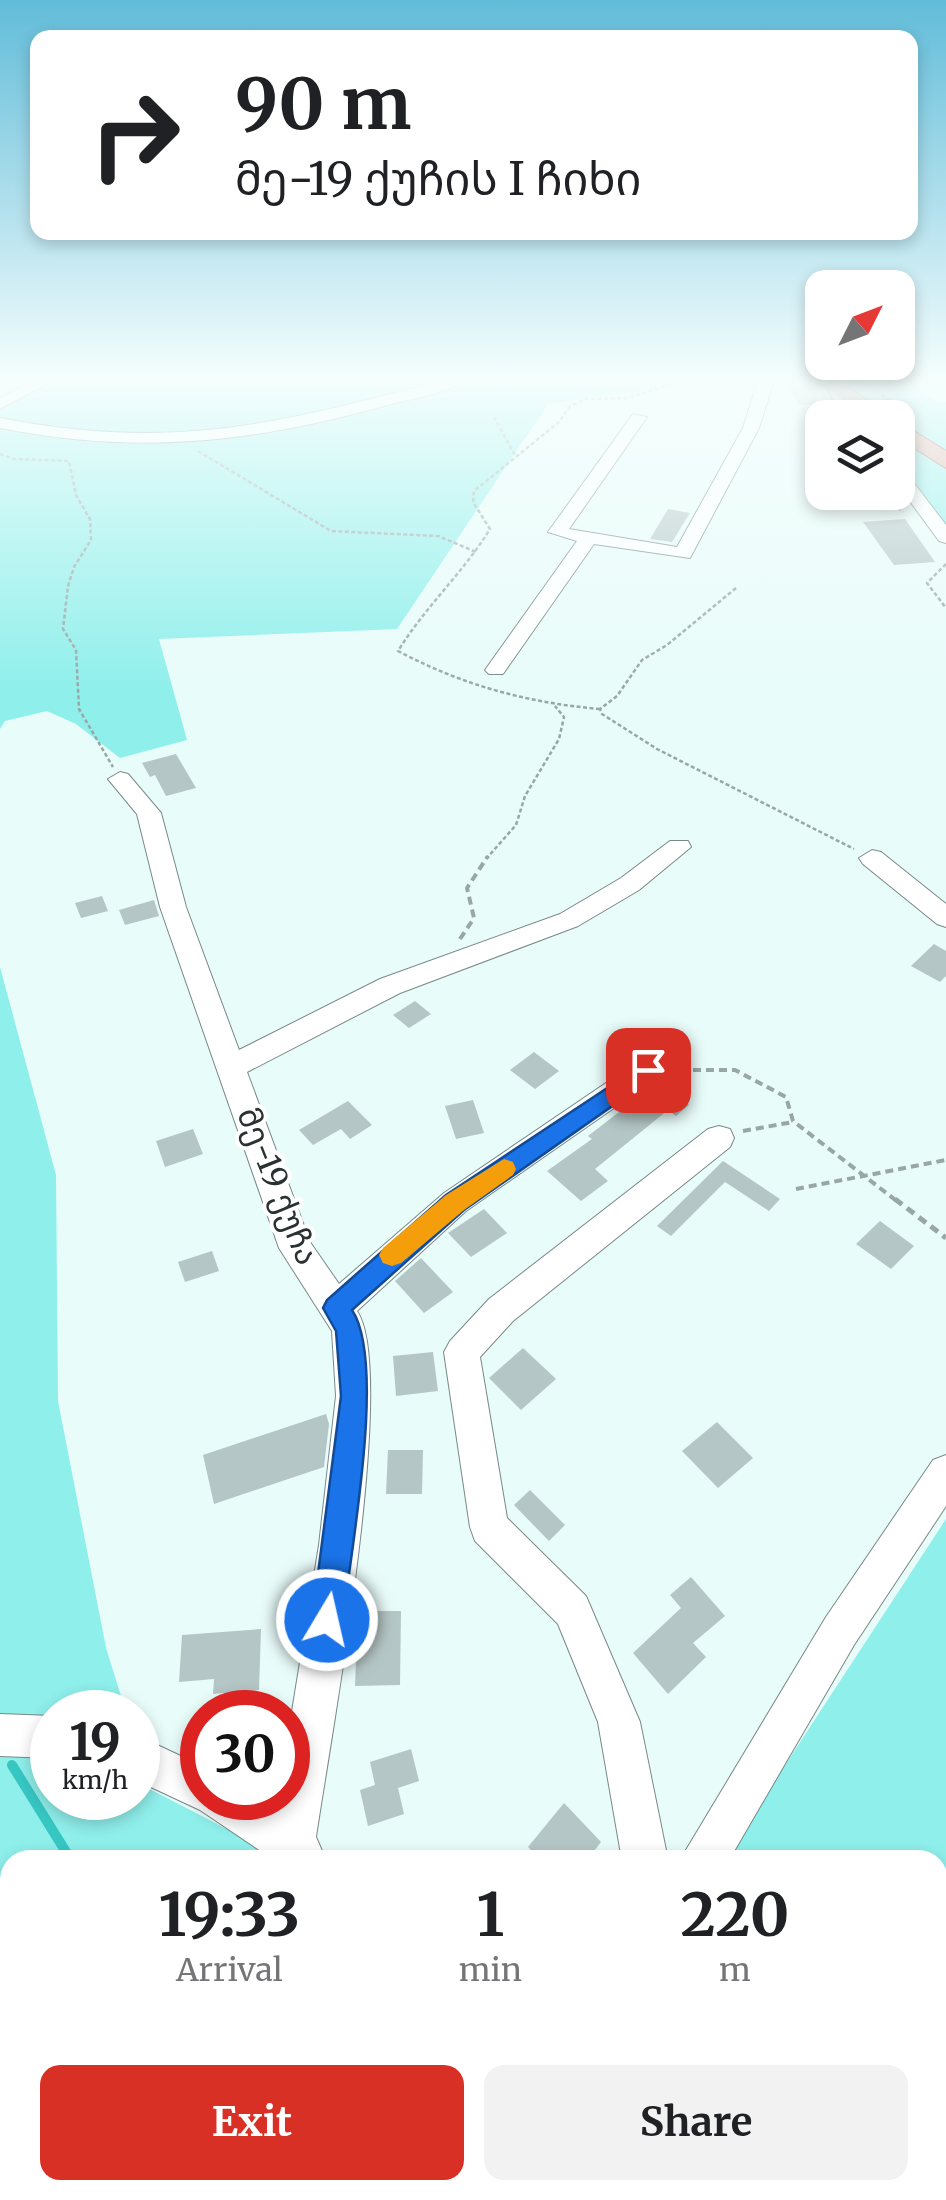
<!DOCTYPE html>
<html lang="en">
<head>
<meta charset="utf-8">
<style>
  :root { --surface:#fff; --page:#f2f2f2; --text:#202124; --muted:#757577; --accent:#d93025 }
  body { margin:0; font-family:Merriweather,"Noto Sans Georgian",serif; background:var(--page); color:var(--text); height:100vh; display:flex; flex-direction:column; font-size:38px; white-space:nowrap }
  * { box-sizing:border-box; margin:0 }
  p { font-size:32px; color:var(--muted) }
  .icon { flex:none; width:55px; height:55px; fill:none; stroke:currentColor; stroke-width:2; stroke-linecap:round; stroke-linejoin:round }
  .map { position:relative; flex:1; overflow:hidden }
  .sheet { position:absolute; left:0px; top:1850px; width:948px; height:350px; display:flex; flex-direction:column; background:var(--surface); border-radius:30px 30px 0 0; box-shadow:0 5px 15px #0003 }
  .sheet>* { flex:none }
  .top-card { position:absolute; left:30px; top:30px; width:888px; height:210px; border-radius:20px; box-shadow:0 5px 15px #0003; background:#fff; color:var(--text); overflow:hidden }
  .needle { width:65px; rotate:48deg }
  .buttons { position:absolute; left:805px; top:270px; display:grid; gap:20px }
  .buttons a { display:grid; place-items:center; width:110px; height:110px; border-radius:20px; background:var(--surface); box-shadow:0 5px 15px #0003; font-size:50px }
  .speed { position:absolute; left:30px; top:1690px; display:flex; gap:20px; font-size:50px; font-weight:700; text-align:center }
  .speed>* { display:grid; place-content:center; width:130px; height:130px; border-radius:50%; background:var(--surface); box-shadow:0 5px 15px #0003; line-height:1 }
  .speed small { font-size:25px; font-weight:400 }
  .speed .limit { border:15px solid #d22; background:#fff; color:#111 }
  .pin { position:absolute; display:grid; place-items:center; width:85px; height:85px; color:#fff; margin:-42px; border-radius:20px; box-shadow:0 5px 15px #0006 }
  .me { position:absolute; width:110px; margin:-55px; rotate:9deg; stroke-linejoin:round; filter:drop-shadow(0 0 8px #0008) }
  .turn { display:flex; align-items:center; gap:35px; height:210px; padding:0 40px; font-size:45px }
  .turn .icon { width:130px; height:130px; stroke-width:2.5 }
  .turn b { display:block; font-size:70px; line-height:85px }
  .eta { display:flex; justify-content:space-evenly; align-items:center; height:170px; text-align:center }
  .eta b { font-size:60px; font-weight:700; line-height:70px }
  .button { display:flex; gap:20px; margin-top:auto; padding:20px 40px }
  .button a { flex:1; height:115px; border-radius:20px; background:var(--accent); color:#fff; font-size:40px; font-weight:700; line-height:115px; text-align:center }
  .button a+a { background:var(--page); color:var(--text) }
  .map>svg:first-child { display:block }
  .green { fill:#8fefeb }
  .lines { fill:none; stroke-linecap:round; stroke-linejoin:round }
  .stream { stroke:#37c7c3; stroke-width:10 }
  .building { fill:#b4c6c5 }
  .minor-casing { stroke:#788988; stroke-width:2 }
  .major-casing { stroke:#955649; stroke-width:2 }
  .path-far2 { stroke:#98a7a6; stroke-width:2.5; stroke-dasharray:4 2.5; stroke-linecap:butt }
  .path-far1 { stroke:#98a7a6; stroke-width:4; stroke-dasharray:8 5; stroke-linecap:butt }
  .path { stroke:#98a7a6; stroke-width:5; stroke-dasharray:9 6; stroke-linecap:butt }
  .minor { fill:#fff; fill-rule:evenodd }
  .major { fill:#e2a69a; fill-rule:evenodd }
  .route { fill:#1a73e8; stroke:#114b97; stroke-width:2.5 }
  .slow { fill:#f59e0b }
  .labels { text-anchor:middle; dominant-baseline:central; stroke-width:8; stroke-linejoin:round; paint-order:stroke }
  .street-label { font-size:32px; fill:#2a3131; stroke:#fff }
</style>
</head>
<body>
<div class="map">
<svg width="946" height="2200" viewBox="0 0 946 2200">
  <rect width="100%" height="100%" fill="#e8fcfa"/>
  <g class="green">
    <polygon points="30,381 707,381 548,404 397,629 159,639 187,740 120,758 76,724 47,711 5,721 0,729 0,398"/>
    <polygon points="864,381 907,381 939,403 946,402 946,452 845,385"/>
    <polygon points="898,434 946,466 946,531 898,459"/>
    <polygon points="0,967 56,1175 58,1401 106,1648 126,1712 52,1712 52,1727 0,1727"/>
    <polygon points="946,1519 946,2200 557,2200 563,2190 938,2190 938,1860 723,1860"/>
    <polygon points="0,1747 52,1749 52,1798 138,1798 138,1783 252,1842 272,1860 10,1860 10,1907 0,1889"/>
  </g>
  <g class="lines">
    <g class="stream">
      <polyline points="12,1765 71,1860"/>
      <polyline points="169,2190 173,2200"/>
    </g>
  </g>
  <g class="building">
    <polygon points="785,382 817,387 816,405 800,405"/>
    <polygon points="668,509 690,513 672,542 650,539"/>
    <polygon points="905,519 935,562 894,565 863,522"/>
    <polygon points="176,754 196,788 166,796 155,775 150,777 142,763"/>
    <polygon points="102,896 108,911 81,918 75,903"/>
    <polygon points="154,900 159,916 125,925 119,910"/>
    <polygon points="934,944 946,951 946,976 940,982 911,966"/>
    <polygon points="415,1001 431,1014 409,1028 393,1015"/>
    <polygon points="534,1052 559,1071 535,1089 510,1070"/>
    <polygon points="658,1082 689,1105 676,1116 668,1110 595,1169 608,1181 581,1201 547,1171 592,1139 588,1136"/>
    <polygon points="473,1100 484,1133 456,1139 445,1106"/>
    <polygon points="348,1101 372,1125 350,1139 341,1129 313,1145 299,1130"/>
    <polygon points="193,1129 203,1154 165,1167 156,1141"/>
    <polygon points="723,1161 780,1199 769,1211 725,1182 671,1236 657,1226"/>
    <polygon points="484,1209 507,1233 471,1257 448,1233"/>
    <polygon points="880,1221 914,1246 891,1269 856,1244"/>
    <polygon points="212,1251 219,1271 185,1282 178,1262"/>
    <polygon points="421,1258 453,1292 424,1313 395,1281"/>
    <polygon points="523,1348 556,1379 521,1410 489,1378"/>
    <polygon points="433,1352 438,1391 396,1396 393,1356"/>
    <polygon points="326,1414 329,1424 324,1467 214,1504 203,1455"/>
    <polygon points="717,1422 753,1458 718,1488 682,1451"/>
    <polygon points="388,1450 423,1450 422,1494 386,1494"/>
    <polygon points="530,1490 565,1525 549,1541 514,1505"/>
    <polygon points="691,1577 725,1616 693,1643 706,1657 668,1694 633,1653 681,1608 670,1595"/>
    <polygon points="358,1611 401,1611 400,1685 355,1686"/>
    <polygon points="261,1629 259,1690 213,1694 214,1679 179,1682 182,1635"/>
    <polygon points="411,1749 419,1781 398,1788 404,1814 368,1826 360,1790 375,1785 370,1762"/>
    <polygon points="564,1803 601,1842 587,1860 540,1860 528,1847"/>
  </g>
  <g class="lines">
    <defs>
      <g id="minor">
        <polygon points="33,381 52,381 0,409 0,398"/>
        <path d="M439,381h24c-20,14 -56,18 -79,25 -133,37 -248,49 -384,22v-10c169,33 277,7 439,-37z"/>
        <polygon points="758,381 774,381 759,428 690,558 594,544 503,674 489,674 485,670 577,541 548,532 633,414 647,417 569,529 677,547 743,428"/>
        <polygon points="825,381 857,381 841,387 857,418 841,418"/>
        <polygon points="898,469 904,470 946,525 946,543 939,541 898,485"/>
        <path d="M120,772l8,2 33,39 25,94 53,143 141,-71 180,-65 61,-36 49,-37h18l3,6 -52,43 -61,36 -178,67 -153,79 63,170 29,42 105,-91 193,-131 10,-3 10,3 5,8 -5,8 -191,133 -109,100c42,61 -28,436 -41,526l10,23h-52l-74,-50 -62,-29v-45l64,30v32h55l18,11 2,-11h11v-62l31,-191 17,-149 -4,-65 -53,-83 -119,-341 -23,-93 -29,-35z"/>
        <polygon points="872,850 881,852 946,904 946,927 937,924 863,864 859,858"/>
        <polygon points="719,1126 730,1129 734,1138 730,1147 513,1321 480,1357 507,1518 586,1596 640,1722 668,1860 622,1860 598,1722 558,1624 475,1541 470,1527 444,1352 450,1341 489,1299 708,1129"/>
        <polygon points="946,1455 946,1506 854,1645 729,1860 680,1860 826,1617 933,1460"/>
        <polygon points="0,1714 52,1716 52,1758 0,1756"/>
        <polygon points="509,2190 562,2190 558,2200 505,2200"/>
        <polygon points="649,2190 702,2190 706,2200 653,2200"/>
      </g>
      <g id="major">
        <polygon points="817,381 840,381 892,418 867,418"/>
        <polygon points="898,421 946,451 946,468 898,438"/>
      </g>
    </defs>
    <use href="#minor" class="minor-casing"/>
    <use href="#major" class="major-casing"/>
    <g class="path-far2">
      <polyline points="876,391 910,414"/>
      <polyline points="494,417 515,455"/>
      <polyline points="198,451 331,531 438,536 476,552"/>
      <polyline points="0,454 14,459 69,461 76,495 90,519 91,540 74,567 68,586 63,629 76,650 79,709 113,767"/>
      <polyline points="877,492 903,512"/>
      <polyline points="946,564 927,583 946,608"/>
      <polyline points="736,588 667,645 642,660 617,696 600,709 602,714 657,749 854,849"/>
      <path d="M600,709c-72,-6 -138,-24 -202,-58 27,-44 65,-78 92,-122l-17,-27 1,-11 85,-69 11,-16 16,-7 42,-1 53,-17"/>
      <polyline points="486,859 516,825 525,796 559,739 564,717 555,706"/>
    </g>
    <g class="path-far1">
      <polyline points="460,939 474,918 467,888 488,856"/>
      <polyline points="667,1070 735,1070 786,1097 793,1121 898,1202"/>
      <polyline points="743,1131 793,1122"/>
      <polyline points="796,1189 946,1160"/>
    </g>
    <polyline class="path" points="895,1199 946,1238"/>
    <use href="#minor" class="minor"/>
    <use href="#major" class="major"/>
  </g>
  <linearGradient id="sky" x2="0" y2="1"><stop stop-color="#61bcd9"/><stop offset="0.55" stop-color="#f5fefd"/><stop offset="1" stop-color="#f5fefd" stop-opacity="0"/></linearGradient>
  <rect width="946" height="689" fill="url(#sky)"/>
  <path class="route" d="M648,1061l11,9 -4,6 -191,134 -112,100c35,53 -2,243 -9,310l-5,11 -11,4 -11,-4 -4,-11 29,-224 -5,-65 -13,-23 4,-8 119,-105z"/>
  <polygon class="slow" points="504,1159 513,1162 516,1169 513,1175 464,1210 401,1263 392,1266 383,1263 379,1255 383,1248 446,1195"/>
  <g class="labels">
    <g class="street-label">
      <text transform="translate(278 1186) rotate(68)">მე-19 ქუჩა</text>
    </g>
  </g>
</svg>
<div class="buttons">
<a><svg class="needle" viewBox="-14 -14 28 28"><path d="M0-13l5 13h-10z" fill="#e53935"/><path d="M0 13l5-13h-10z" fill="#757577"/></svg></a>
<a><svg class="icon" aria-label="layers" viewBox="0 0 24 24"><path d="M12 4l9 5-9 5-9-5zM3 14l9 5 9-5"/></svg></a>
</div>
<div class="speed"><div>19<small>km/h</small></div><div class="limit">30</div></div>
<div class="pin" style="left:648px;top:1070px;background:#d93025"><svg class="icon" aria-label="arrive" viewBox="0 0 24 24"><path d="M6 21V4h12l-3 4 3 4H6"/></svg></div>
<svg class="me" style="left:327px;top:1620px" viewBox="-20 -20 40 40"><circle r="17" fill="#1a73e8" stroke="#fff" stroke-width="3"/><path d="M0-11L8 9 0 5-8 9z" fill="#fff"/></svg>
<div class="top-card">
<div class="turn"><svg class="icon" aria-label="right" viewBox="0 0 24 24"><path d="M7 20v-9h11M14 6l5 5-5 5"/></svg><div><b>90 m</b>მე-19 ქუჩის I ჩიხი</div></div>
</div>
<section class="sheet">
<div class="eta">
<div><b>19:33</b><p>Arrival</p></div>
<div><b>1</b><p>min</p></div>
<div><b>220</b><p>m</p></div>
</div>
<div class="button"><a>Exit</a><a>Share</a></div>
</section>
</div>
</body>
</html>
